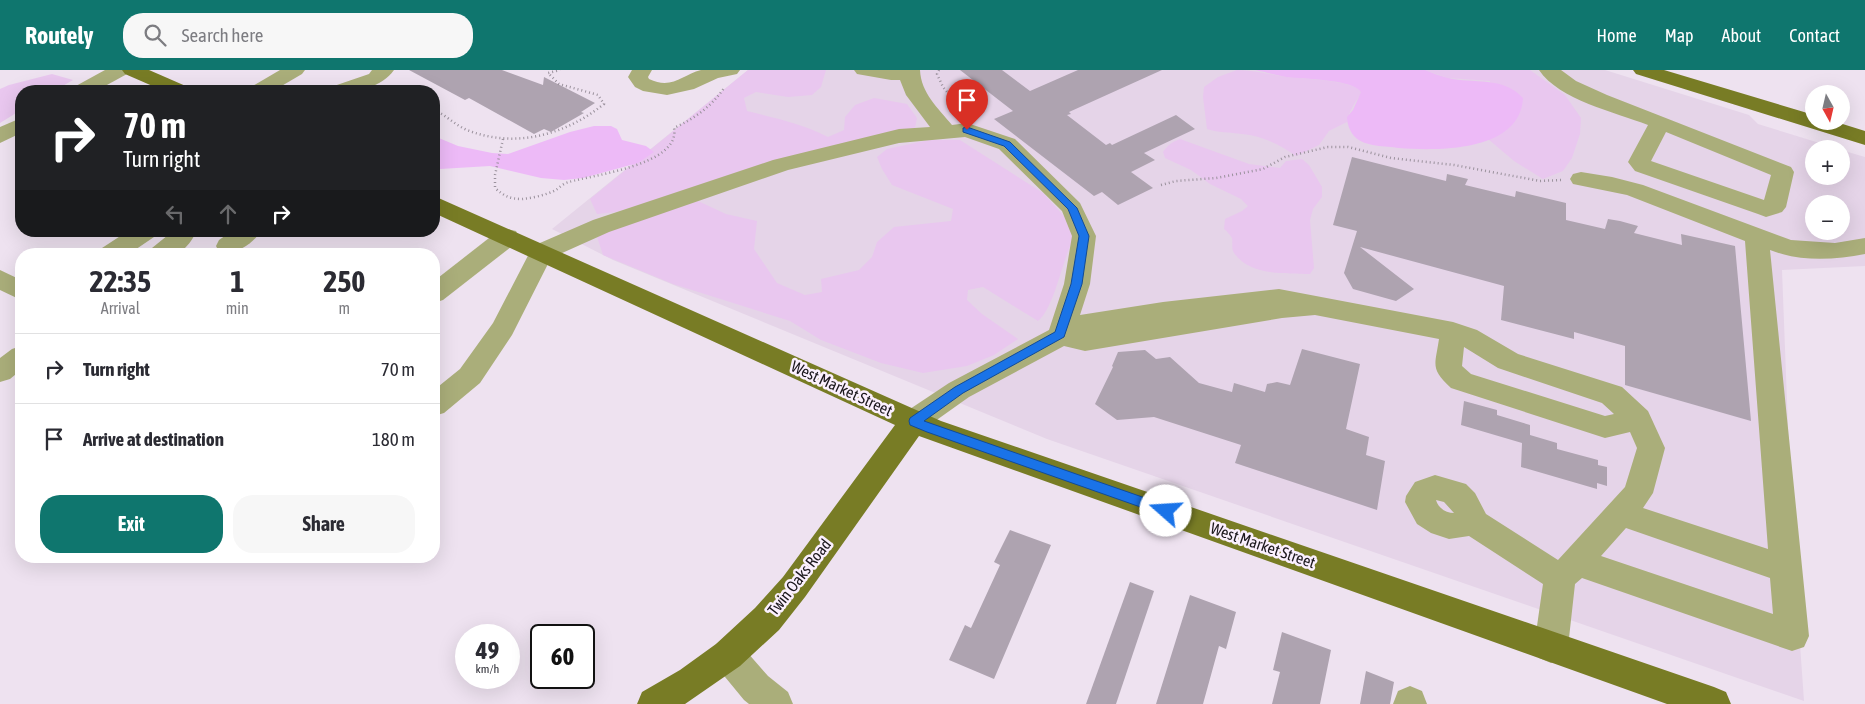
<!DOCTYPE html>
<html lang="en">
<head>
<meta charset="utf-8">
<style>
  :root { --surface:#fff; --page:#f7f7f7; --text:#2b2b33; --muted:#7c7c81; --line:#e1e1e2; --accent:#0f766e }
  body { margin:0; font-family:"Asap Condensed",sans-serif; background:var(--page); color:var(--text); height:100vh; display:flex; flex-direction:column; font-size:19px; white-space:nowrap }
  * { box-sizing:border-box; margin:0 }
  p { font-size:16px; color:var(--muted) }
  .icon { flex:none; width:28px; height:28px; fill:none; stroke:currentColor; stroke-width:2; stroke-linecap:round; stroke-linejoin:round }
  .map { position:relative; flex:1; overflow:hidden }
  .panel { position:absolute; left:15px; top:178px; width:425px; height:315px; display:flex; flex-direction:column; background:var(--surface); border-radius:20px; box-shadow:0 5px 20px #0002 }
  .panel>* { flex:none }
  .guide { position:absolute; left:15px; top:15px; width:425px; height:152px; border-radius:20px; box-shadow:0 5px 20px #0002; background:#202124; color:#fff; overflow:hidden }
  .needle { width:32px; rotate:172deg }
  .controls { position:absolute; left:1805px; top:15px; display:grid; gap:10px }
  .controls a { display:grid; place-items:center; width:45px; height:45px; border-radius:50%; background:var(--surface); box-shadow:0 5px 20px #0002; font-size:25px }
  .speed { position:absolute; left:455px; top:554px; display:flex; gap:10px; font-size:25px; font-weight:700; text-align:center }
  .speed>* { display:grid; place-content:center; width:65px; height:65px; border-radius:50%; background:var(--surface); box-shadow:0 5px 20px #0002; line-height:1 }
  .speed small { font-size:12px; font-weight:400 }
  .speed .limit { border:2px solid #111; border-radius:8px; background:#fff; color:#111 }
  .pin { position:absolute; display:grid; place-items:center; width:42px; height:42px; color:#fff; margin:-51px -21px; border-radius:50% 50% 50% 0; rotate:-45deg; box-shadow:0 0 5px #0007 }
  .pin .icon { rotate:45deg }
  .me { position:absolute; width:55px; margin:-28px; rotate:289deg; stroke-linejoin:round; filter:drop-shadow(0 0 4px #0008) }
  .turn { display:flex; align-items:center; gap:18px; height:105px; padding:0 25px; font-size:22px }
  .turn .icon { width:65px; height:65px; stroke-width:2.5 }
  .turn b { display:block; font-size:35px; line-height:42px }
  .lanes { display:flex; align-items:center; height:48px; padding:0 25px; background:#0003; justify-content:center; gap:25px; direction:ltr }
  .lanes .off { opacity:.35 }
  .eta { display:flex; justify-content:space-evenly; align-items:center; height:85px; text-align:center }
  .eta b { font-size:30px; font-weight:700; line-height:35px }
  .cta { display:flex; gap:10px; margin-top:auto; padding:10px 25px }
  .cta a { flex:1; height:58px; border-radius:20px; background:var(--accent); color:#fff; font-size:20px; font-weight:700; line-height:58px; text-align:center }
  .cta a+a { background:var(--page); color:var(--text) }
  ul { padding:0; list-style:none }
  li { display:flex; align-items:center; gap:15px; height:70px; padding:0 25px; border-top:1px solid var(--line) }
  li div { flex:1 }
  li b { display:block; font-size:19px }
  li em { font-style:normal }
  header { display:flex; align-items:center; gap:30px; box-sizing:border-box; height:70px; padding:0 25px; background:var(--accent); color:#fff }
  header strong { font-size:24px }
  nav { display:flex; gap:28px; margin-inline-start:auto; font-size:18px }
  .search { width:350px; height:45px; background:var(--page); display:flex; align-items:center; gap:12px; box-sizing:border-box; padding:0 18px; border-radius:20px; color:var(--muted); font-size:19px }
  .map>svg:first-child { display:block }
  .built { fill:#e5d4e8; fill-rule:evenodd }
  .green { fill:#e9c7ef }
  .water { fill:#edbaf7 }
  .building { fill:#aea3b0 }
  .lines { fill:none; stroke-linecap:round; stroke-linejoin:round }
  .path { stroke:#9a919c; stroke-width:2.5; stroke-dasharray:1 3; stroke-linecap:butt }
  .minor { fill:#aaae7a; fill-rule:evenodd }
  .major { fill:#787c25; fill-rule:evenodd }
  .route { fill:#1a73e8; stroke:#114b97 }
  .labels { text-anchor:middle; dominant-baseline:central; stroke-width:5; stroke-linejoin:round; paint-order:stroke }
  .street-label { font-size:16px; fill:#1b171c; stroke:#fbf0fe }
</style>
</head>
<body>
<header>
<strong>Routely</strong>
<div class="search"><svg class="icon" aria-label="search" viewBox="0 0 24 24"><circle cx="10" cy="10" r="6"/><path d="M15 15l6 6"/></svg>Search here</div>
<nav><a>Home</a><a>Map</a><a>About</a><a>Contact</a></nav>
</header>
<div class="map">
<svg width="1865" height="634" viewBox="0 0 1865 634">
  <rect width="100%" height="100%" fill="#eee2f0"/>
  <path class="built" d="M748,0h857l144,45 9,9 81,25h-25v27h27v-26l24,7v109l-83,4 10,261 12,170 -757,-262 -434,-179 -61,-31zM1814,134h27v27h-27z"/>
  <g class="green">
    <path d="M748,0h78l-5,17 -9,8 -24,2 -32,-5 -12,6 3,13c28,7 56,13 81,26l16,-7 1,-13 10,-12 19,-7 33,6 10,14 -2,10 -126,32 -173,52 -19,2 -7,-15z"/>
    <path d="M1237,0c18,0 33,5 50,7 16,2 66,3 75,15 -5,7 -15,23 -15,30l-18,9 -10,14 -23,11c-17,-12 -34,-20 -54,-22 -13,-2 -23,-1 -35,-5l-4,-32 1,-10 14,-10z"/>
    <polygon points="1425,0 1530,0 1565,25 1581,48 1580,64 1572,88 1563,101 1543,109 1514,91 1488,69 1499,64 1490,11 1448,8"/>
    <polygon points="52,4 73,10 54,21 21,21 21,40 0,53 0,19 9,15"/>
    <path d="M1180,69l69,25 31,4 6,-7 16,-2 7,6 13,22v10l-9,12 -3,11 4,48 -4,6c-25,-1 -60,2 -76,-21 -3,-5 -1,-10 -2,-15 -2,-3 -5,-7 -8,-9l1,-10 17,-8 6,-5 -7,-7 -31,-15 -19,-14 -26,-12 -2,-6c5,-7 9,-10 17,-13z"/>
    <path d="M929,70h31l83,53 27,30 4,15c-12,21 -19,69 -36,83l-55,-34 -15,3 -1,10 15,14 36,25 -24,16 -27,11 -44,7 -42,-10 -60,-23 -31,-19 -117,-37 -70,-29 -7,-21 102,-33 28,13 31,7 -3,28 23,34 28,12 17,-3 -1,-13 38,-9 13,-13 5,-15 17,-15 57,-6 2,-12 -61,-24 -10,-16 -5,-12 10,-8z"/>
  </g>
  <g class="water">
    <path d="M1255,0h170c8,3 15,6 23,8 26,6 55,-2 75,20 -3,54 -85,53 -124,50 -13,-2 -34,-1 -44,-11 -5,-5 -8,-13 -8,-20l6,-7 8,-18c-8,-13 -59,-13 -75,-15 -11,-2 -21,-5 -31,-7z"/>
    <polygon points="594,56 611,56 617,59 622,70 646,76 654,82 638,93 583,108 564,110 541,108 490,96 440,99 434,97 434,66 458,76 492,83 508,84 570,62"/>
  </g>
  <g class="building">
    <polygon points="409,0 502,0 543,15 544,7 595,33 581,42 584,43 551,62 544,59 534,64 469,28 465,30"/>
    <polygon points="960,0 1002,0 1030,21 1078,0 1162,0 1069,42 1071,44 1067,45 1106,75 1110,73 1112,75 1176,45 1195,59 1144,83 1155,90 1131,102 1153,118 1118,135 1102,122 1094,126 994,49 1013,41"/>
    <polygon points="1352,87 1446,111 1447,104 1468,109 1465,115 1515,127 1516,121 1566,133 1566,150 1605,159 1608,149 1620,151 1638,156 1634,163 1682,175 1681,164 1735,176 1751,351 1625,315 1625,276 1574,262 1574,269 1501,250 1504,216 1360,177 1414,219 1396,231 1353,219 1344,203 1357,161 1333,155"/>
    <polygon points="1302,279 1360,294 1346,359 1369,367 1366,385 1385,391 1377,440 1235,393 1241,375 1154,347 1117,350 1095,334 1113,297 1112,296 1118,282 1145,280 1156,289 1170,287 1199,313 1232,322 1234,313 1265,322 1267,314 1277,312 1290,315"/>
    <polygon points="1464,331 1497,340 1497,345 1530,355 1530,365 1557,373 1557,379 1598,390 1598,395 1607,397 1607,416 1597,413 1597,419 1521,397 1522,373 1461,355"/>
    <polygon points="1010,460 1051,475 994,609 949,590 965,555 971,558 1000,495 994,492"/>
    <polygon points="1130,512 1154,521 1116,634 1086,634"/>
    <polygon points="1190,525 1236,542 1226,579 1219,576 1203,634 1156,634"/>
    <polygon points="1282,562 1331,580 1320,634 1272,634 1280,602 1273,600"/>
    <polygon points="1366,601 1394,612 1390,634 1360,634"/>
  </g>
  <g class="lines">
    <g class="path">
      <polyline points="939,0 937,4 943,17 964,43"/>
      <path d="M434,40c12,5 21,15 33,20 48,19 98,5 137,-26l-6,-9 -39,-11 -11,-11 12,-3"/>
      <path d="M503,69l-8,36v13c9,8 15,11 27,11 11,-1 24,-4 34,-9 4,-3 8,-7 13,-8 23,-7 112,-17 105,-54 21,-10 37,-21 50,-40"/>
      <polyline points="1161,115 1176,111 1216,108 1263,99 1285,87 1328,77 1348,77 1391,88 1454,95 1540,111 1561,110"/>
    </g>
    <g class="minor">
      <polygon points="105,0 130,0 127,4 96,21 71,21 74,17"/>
      <polygon points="280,0 305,0 302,4 273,21 248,21 251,17"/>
      <path d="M372,0h22c-15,21 -43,22 -66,21l3,-4 38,-13z"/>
      <path d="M632,0h20l-4,7 1,2c23,11 33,-4 52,-9 11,0 27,0 39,0l-3,4 -19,4 -24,11 -27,6 -24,-4 -8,-4 -7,-10z"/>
      <path d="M854,0h66c1,23 18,38 32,55l15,-2 48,16 65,64 16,33 -6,48 -10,31 83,-13 116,-13 174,33 24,8 41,24 104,33 26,24 17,37 -12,45 -10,15 125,41 -23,-308 -118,-46 -54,-11 -3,-5 3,-5 8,-2 31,5 31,8 148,55 44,3 30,-5v16c-31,6 -65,8 -95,-4l39,386 -5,11 -12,4 -210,-73 -7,6 -7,63 -5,11 -12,5 -12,-5 -5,-11 9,-63 -74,-48 -20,3 -18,-6 -14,-9 -12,-22 1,-6 9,-14 20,-7 31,9 9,9 11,21 72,46 67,-73 12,-39 -7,-16 -25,6 -154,-50c-21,-20 -16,-22 -12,-49l-124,-24 -33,3 -197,33 -21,-5 -95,51 -45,32 -10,3 -10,-3 -4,-8 4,-8 45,-30 100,-53 15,-46 8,-48 -10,-25 -63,-62 -34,-12 -66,6 -111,27 -179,62 -58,26 -39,77 -32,48 -36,30 -10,3v-26l26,-21 33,-46 40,-77 60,-26 180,-60 126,-31 31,-2 -24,-32 -6,-15h-9l-34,-6zM1464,277l34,21 104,35 12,11 -9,2 -134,-42 -9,-8zM1436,430l8,2 10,11c-8,0 -16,-5 -18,-13zM1626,458l144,50 3,36 -172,-58z"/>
      <path d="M1539,0h22l15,11 31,14 184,72 3,5 -8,35 -4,5 -16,5 -8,-3 -123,-43 -7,-9 20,-37c-33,-13 -89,-25 -109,-55zM1666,62l105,43 -7,25 -113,-39z"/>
      <polygon points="21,48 21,63 0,73 0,57"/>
      <polygon points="507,159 516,161 519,167 516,173 443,230 434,233 434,211 498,161"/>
      <polygon points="128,161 158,161 154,167 129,184 99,184 102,178"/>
      <path d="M173,161h24c-15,27 -21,23 -48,23l3,-6z"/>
      <path d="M232,161h29c-8,13 -26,25 -42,21l-3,-6 3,-6z"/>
      <polygon points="0,200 21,210 21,230 0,220"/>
      <polygon points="21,276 21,300 10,309 0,312 0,288 12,279"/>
      <polygon points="728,569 740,574 768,606 788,622 793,634 749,634 744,630 716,596 711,585 716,574"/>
      <polygon points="1410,616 1422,621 1427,634 1393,634 1398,621"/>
    </g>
    <g class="major">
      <polygon points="122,0 149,0 188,17 191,21 164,21 125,4"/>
      <polygon points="1633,0 1664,0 1814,45 1814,51 1833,51 1865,61 1865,75 1636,4"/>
      <polygon points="434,126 941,351 1714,617 1726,622 1731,634 1667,634 919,366 805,527 779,560 740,596 685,634 637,634 642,622 680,600 716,574 755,538 783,507 895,355 434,143"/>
    </g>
  </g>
  <polygon class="route" points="967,57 1010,72 1077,138 1089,166 1082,214 1064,267 963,323 924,351 1171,437 1173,441 1171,445 1166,446 927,362 910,355 909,351 910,348 955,317 1055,262 1071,214 1079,166 1068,139 1004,76 963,62 963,58"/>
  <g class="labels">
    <g class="street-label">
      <text transform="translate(842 318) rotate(25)">West Market Street</text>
      <text transform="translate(1263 475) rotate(19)">West Market Street</text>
      <text transform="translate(799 507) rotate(-52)">Twin Oaks Road</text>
    </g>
  </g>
</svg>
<div class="controls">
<a><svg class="needle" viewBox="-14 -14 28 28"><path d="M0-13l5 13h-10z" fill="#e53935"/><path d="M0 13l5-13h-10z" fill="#7c7c81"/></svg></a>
<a>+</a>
<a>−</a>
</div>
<div class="speed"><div>49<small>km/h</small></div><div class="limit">60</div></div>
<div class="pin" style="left:967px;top:60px;background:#d93025"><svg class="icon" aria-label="arrive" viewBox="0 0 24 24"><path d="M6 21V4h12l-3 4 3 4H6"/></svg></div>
<svg class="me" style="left:1166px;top:441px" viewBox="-20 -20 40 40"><circle r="19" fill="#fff"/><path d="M0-13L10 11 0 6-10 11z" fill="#1a73e8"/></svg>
<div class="guide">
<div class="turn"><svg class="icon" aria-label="right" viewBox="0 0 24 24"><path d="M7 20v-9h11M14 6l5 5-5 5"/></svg><div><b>70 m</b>Turn right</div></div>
<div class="lanes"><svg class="icon off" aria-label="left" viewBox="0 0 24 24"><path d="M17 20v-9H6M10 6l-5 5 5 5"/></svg><svg class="icon off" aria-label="ahead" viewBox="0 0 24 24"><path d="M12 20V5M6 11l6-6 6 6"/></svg><svg class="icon" aria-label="right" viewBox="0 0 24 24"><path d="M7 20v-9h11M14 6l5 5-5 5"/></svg></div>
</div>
<section class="panel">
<div class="eta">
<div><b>22:35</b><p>Arrival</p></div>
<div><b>1</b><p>min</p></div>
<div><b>250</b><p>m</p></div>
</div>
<ul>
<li><svg class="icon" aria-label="right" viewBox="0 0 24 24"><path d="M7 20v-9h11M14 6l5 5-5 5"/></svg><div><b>Turn right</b></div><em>70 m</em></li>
<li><svg class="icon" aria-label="arrive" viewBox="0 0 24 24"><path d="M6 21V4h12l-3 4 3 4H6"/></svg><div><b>Arrive at destination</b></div><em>180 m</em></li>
</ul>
<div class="cta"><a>Exit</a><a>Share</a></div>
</section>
</div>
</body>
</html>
